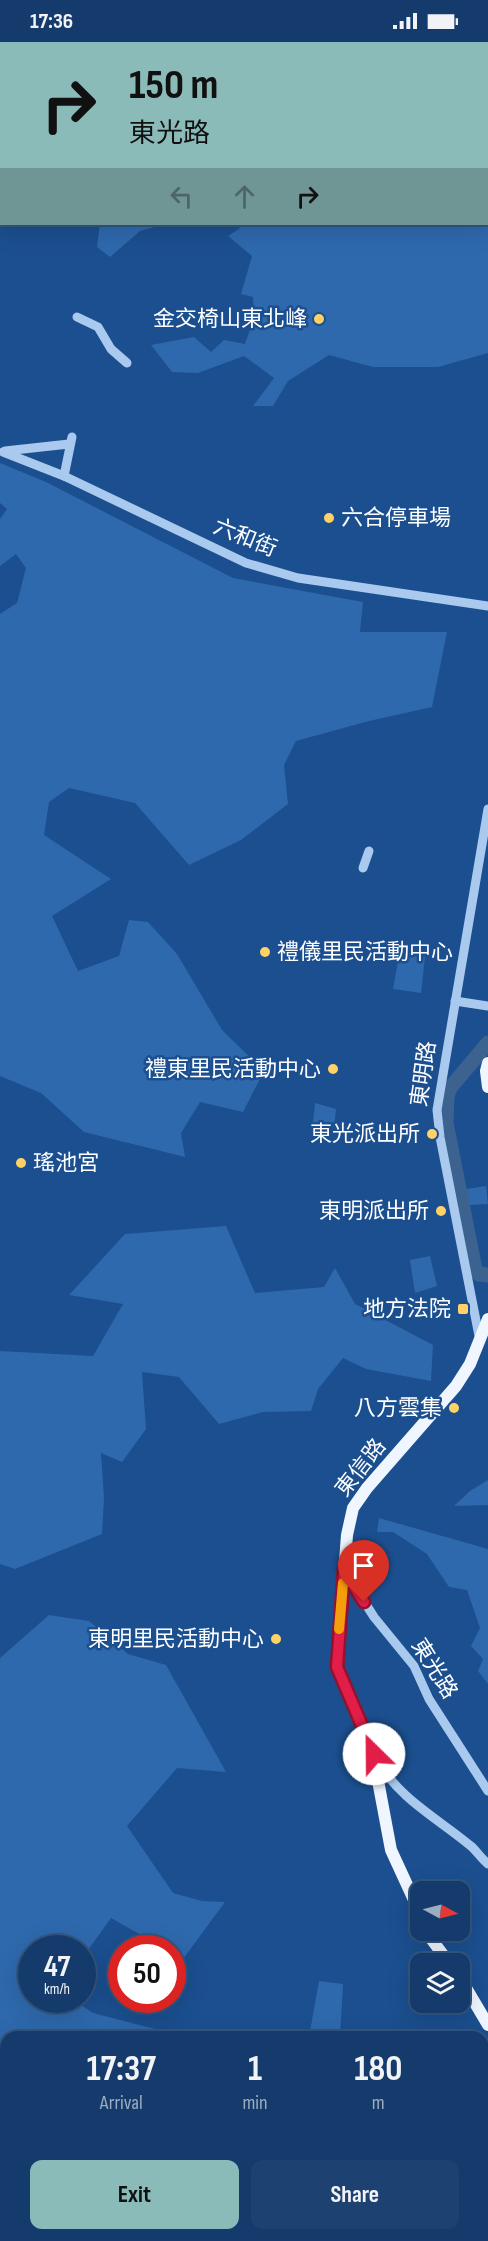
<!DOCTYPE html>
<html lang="en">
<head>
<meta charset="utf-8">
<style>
  :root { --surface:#143b6b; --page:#1d4271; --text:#f1f3f6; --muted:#9dadc1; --line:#33557e; --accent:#8bbbb9 }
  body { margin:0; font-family:"Sofia Sans Condensed","Noto Sans TC",sans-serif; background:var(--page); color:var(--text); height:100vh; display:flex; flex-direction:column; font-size:22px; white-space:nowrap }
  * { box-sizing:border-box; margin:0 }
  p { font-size:20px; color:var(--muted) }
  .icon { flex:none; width:33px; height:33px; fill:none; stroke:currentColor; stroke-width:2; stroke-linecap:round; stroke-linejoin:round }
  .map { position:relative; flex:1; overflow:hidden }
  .panel { position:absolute; left:0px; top:1989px; width:489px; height:210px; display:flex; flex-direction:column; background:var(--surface); border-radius:18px 18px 0 0; box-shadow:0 6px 24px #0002,0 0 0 2px var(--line) }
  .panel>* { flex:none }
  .hud { position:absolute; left:0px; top:0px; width:489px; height:183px; box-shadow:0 6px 24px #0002,0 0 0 2px var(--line); background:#8bbbb9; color:#111; overflow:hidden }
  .needle { width:39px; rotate:97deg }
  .controls { position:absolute; left:410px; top:1839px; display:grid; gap:12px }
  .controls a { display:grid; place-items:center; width:60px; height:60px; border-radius:12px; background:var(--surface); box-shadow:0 6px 24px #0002,0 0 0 2px var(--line); font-size:30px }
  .speed { position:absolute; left:18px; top:1893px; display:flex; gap:12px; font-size:30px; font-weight:700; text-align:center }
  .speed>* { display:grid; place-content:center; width:78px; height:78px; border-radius:50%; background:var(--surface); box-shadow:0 6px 24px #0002,0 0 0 2px var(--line); line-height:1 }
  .speed small { font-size:15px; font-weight:400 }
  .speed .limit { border:9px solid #d22; background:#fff; color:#111 }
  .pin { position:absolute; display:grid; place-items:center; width:51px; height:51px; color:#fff; margin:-62px -26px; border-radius:50% 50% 50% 0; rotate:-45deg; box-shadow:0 0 6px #0007 }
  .pin .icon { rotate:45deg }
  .me { position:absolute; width:66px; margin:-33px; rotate:337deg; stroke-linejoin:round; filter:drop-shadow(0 0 4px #0008) }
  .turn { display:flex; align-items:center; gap:21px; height:126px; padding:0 30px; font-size:27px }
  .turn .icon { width:78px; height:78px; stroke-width:2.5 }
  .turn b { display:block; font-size:42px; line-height:51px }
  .lanes { display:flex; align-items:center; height:57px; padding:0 30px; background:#0003; justify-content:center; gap:30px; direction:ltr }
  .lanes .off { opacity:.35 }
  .eta { display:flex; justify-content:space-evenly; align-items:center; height:102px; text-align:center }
  .eta b { font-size:36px; font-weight:700; line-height:42px }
  .action { display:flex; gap:12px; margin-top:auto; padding:12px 30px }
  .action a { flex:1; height:69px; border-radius:12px; background:var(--accent); color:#111; font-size:24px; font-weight:700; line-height:69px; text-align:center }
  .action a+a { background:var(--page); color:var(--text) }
  .status { display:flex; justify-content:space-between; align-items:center; height:42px; padding:0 30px; background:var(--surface); direction:ltr }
  .status svg { height:16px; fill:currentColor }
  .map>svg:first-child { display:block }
  .green { fill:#2e69ad }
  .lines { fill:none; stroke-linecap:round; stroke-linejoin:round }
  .stream { stroke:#9cc4f0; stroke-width:2 }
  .river { stroke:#3c6290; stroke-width:15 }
  .minor { stroke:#a9c9ee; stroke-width:9 }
  .major { stroke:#f0f6ff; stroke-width:12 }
  .route-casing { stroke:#92132f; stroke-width:15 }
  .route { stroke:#e11d48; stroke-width:10 }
  .slow { stroke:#f59e0b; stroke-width:10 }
  .poi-dot { fill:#ffd166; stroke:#1b4f8f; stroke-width:2 }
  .labels { text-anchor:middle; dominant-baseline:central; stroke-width:5; stroke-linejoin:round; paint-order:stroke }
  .poi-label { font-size:22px; fill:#fff; stroke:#1b4f8f; text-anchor:end }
  .street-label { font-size:22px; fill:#fff; stroke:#1b4f8f }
</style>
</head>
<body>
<div class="status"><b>17:36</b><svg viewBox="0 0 49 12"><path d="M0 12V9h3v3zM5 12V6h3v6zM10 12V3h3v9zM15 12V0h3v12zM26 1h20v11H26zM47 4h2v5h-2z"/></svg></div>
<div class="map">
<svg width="488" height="2199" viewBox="0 0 488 2199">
  <rect width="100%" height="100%" fill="#1b4f8f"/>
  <g class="green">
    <polygon points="0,0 223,0 225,1 2,2 0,28"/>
    <polygon points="314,0 451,0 313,1"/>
    <polygon points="488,158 488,311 438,325 373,325 329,313 288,339 273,364 253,364 274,336 244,314 198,331 172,330 151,303 194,295 211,310 224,298 245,302 254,276 253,255 241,252 252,214 228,194 239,187 242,182 488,182"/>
    <polygon points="100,182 165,182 140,189 110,215 97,205"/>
    <polygon points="0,421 46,440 233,536 363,560 360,590 447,590 432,665 369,679 296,699 284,723 288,762 241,798 189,823 135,761 69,746 49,760 44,793 111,837 52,874 78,929 119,914 129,878 148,880 177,912 222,988 264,1029 243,1070 200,1060 181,1091 185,1115 84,1090 41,1051 0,1034 0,572 17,561 26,526 16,512 0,524 0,477 7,467 0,461"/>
    <polygon points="400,908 425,915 421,951 393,947"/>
    <polygon points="315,1061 336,1067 334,1085 312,1090"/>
    <polygon points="486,1144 488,1162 468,1163 466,1147"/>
    <polygon points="226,1184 255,1251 324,1245 335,1226 355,1262 433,1303 431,1339 366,1327 343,1316 318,1347 311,1369 263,1370 219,1382 179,1335 142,1330 146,1387 122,1420 101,1411 104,1456 102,1492 15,1527 0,1522 0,1309 93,1314 123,1262 69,1253 125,1192"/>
    <polygon points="430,1214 437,1244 415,1251 410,1218"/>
    <polygon points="488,1438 488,1463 454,1464 470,1449"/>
    <polygon points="379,1476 488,1507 488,1642 478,1629 483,1617 471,1604 480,1586 467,1548 449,1545 427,1512 393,1490 377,1490"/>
    <polygon points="49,1573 89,1579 128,1612 166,1623 226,1730 177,1726 127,1784 173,1851 202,1859 225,1860 183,1917 173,1911 172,1906 164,1906 111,1876 83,1915 82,1906 32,1906 32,1958 74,1958 93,1971 186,1995 6,1995 6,2141 0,2148 0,1616"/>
    <polygon points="319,1939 343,1942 340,1995 309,1995"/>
    <polygon points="132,2193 297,2193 298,2199 133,2199"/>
    <polygon points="343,2193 402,2193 412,2199 340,2199"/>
  </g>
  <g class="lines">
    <g class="stream">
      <polyline points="412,2193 418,2199"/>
      <polyline points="175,2199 199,2193"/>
    </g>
    <polyline class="river" points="488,1001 450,1046 447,1054 446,1081 475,1227 479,1232 488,1233"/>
    <g class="minor">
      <polyline points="77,275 98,285 111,307 127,321"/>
      <polyline points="5,409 69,402"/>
      <polyline points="3,410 64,434 246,521 298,536 488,564"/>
      <polyline points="64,434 72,395"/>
      <polyline points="363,826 369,809"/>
      <polyline points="455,959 488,964"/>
      <polyline points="480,1299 440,1095 437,1068 488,767"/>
      <polyline points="344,1528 374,1575 414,1624 429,1657 488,1749"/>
      <path d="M377,1718c22,39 62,59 95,87 6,6 10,12 16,17"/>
    </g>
    <g class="major">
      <polyline points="488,1021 486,1029 488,1045"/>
      <polyline points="420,1871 391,1808 373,1712 337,1625 347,1493 353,1466 367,1446 456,1344 470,1322 488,1277"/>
      <polyline points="428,1888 432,1898 450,1922"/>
      <polyline points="459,1934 488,1983"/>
    </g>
  </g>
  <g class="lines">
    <defs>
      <polyline id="route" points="364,1560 344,1528 337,1625 374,1712"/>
    </defs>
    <use href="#route" class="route-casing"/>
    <use href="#route" class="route"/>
    <polyline class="slow" points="339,1587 343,1541"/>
  </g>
  <g class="poi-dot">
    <circle cx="319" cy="277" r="6"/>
    <circle cx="329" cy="476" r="6"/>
    <circle cx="265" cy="910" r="6"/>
    <circle cx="333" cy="1027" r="6"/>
    <circle cx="432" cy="1092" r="6"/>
    <circle cx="21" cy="1121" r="6"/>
    <circle cx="441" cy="1169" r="6"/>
    <rect x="457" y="1261" width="12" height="12" rx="3"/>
    <circle cx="454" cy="1366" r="6"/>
    <circle cx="276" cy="1597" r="6"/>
  </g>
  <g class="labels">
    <g class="poi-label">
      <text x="307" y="277">金交椅山東北峰</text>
      <text x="341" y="476" text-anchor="start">六合停車場</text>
      <text x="277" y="910" text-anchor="start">禮儀里民活動中心</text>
      <text x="321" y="1027">禮東里民活動中心</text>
      <text x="420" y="1092">東光派出所</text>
      <text x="33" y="1121" text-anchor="start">瑤池宮</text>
      <text x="429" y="1169">東明派出所</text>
      <text x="451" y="1267">地方法院</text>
      <text x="442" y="1366">八方雲集</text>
      <text x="264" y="1597">東明里民活動中心</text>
    </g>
    <g class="street-label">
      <text transform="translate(245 496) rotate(22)">六和街</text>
      <text transform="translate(424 1032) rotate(-82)">東明路</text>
      <text transform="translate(361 1426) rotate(-52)">東信路</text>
      <text transform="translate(434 1627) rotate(58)">東光路</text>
    </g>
  </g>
</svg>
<div class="controls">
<a><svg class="needle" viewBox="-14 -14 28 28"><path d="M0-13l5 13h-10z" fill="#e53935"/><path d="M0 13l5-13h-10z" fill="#9dadc1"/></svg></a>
<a><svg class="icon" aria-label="layers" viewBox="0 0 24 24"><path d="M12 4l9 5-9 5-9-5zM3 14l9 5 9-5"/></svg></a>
</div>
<div class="speed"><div>47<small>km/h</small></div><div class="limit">50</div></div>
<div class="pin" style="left:364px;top:1560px;background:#d93025"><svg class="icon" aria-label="arrive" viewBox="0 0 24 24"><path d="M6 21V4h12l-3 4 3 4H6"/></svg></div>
<svg class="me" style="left:374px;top:1712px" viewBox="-20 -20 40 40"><circle r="19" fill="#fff"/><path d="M0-13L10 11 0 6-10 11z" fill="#e11d48"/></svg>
<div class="hud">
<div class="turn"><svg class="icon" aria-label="right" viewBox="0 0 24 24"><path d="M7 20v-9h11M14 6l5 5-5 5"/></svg><div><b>150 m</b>東光路</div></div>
<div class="lanes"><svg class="icon off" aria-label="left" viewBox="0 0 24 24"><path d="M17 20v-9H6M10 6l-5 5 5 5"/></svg><svg class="icon off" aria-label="ahead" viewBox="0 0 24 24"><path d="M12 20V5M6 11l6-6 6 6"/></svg><svg class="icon" aria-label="right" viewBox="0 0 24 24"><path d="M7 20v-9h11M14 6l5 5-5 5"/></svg></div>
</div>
<section class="panel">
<div class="eta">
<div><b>17:37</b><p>Arrival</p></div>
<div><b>1</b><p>min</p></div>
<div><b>180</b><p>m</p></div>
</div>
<div class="action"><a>Exit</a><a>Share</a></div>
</section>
</div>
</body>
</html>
